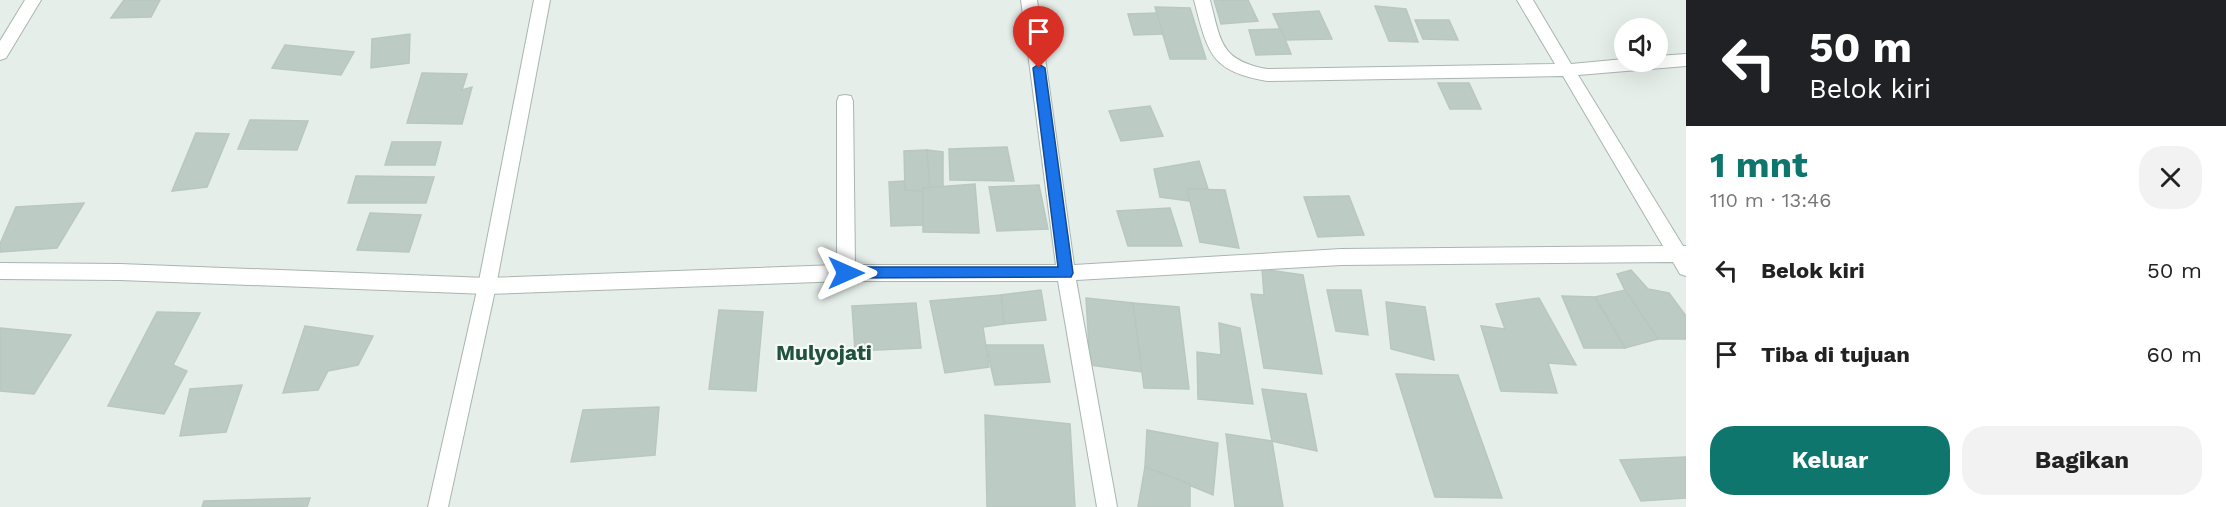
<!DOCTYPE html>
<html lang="id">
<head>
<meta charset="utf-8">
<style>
  :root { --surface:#fff; --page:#f2f2f2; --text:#222; --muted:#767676; --accent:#0f766e }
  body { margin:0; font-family:"Work Sans",sans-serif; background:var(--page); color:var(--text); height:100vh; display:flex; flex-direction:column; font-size:22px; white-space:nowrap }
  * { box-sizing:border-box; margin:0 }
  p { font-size:20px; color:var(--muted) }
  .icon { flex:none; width:33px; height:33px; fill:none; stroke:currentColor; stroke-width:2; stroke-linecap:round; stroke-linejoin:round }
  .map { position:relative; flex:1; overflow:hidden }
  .details { display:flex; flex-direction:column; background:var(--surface); width:540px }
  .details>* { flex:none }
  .hud { background:#202124; color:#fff; overflow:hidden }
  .fabs { position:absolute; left:1614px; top:18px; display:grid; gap:12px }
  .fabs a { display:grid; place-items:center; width:54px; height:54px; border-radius:50%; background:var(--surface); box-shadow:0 6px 24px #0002; font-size:30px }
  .pin { position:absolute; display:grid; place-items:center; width:51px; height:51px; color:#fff; margin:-62px -26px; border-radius:50% 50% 50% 0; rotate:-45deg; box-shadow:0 0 6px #0007 }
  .pin .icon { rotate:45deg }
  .me { position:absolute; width:66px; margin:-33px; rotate:90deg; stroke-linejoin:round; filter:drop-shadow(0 0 4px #0008) }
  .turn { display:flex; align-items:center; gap:21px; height:126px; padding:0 24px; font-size:27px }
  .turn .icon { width:78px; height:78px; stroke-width:2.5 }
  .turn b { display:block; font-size:42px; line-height:51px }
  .round { display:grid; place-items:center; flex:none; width:63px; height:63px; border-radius:24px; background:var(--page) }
  .summary { display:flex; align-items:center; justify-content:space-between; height:102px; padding:0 24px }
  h1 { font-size:36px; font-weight:700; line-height:45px; color:var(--accent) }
  .button { display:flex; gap:12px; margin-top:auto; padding:12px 24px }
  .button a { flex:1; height:69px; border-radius:24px; background:var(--accent); color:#fff; font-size:24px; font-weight:700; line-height:69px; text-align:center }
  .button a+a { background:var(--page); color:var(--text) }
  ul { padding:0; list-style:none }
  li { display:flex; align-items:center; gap:18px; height:84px; padding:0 24px }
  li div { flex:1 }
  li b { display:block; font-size:22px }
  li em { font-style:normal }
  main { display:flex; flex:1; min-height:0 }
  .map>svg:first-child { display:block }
  .building { fill:#bdcbc5; stroke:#b8c7bf; stroke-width:1.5 }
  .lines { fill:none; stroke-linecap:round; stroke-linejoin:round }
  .minor-casing { stroke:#a8b6af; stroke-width:2 }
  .tertiary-casing { stroke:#a8b6af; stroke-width:2 }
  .minor { fill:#fff; fill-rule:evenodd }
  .tertiary { fill:#fff; fill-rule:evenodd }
  .route { fill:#1a73e8; stroke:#114b97; stroke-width:1.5 }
  .labels { text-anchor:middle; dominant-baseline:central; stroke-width:4.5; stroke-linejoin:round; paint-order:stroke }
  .quarter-label { font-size:21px; font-weight:bold; fill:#215140; stroke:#f6faf7 }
</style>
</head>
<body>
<main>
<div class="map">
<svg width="1686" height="507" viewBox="0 0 1686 507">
  <rect width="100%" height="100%" fill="#e5eee9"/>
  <g class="building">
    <polygon points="124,0 160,0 151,17 111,18"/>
    <polygon points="1214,0 1248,0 1258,21 1221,24"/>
    <polygon points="1375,6 1406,9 1418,42 1389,41"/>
    <polygon points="1155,7 1190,8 1206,59 1170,59"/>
    <polygon points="1319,11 1332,39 1285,40 1273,14"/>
    <polygon points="1157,13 1163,34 1134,35 1128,14"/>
    <polygon points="1415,20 1449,20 1458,40 1423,39"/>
    <polygon points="1281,29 1291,54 1256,55 1249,30"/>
    <polygon points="410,34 409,63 371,68 372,39"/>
    <polygon points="285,45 354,52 341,75 272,68"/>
    <polygon points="422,73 467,74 462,90 472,87 462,124 407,123"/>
    <polygon points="1438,83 1469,83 1481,109 1450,109"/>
    <polygon points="1150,106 1163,136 1121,141 1109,111"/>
    <polygon points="250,120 308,121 297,150 238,149"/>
    <polygon points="196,133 229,134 207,187 172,191"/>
    <polygon points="392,142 441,142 435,165 385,165"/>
    <polygon points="1007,147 1014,181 950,180 949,149"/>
    <polygon points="927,150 930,188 923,188 923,191 905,190 904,151"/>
    <polygon points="927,150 943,152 943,187 930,188"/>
    <polygon points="1199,161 1208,189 1187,189 1190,201 1160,197 1154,169"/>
    <polygon points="356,176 434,177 426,203 348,203"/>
    <polygon points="904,181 905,190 923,191 923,225 891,226 889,182"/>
    <polygon points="975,184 979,233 923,232 923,188"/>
    <polygon points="1039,185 1048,229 997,231 989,187"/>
    <polygon points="1187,189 1225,190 1239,248 1200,242"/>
    <polygon points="1349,196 1364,235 1318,237 1304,197"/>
    <polygon points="84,203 57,248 0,252 0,244 16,207"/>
    <polygon points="1170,208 1182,246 1128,246 1117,211"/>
    <polygon points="370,213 421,215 409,252 357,250"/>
    <polygon points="1262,269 1303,275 1322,374 1264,368 1251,294 1264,295"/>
    <polygon points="1631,270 1648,289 1669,293 1686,316 1686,339 1658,339 1625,290 1617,274"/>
    <polygon points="1041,290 1046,320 1004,324 1001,295"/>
    <polygon points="1327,290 1361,290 1368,335 1336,331"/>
    <polygon points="1625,290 1658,339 1625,348 1595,297"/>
    <polygon points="1001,295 1004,324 983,327 989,367 945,373 930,301"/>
    <polygon points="1562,296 1595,297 1625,348 1584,348"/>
    <polygon points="1086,298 1133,303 1142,372 1090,365"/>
    <polygon points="1539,298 1576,365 1548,363 1557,393 1501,391 1481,326 1505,329 1496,304"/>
    <polygon points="1386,302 1425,307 1434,360 1391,349"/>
    <polygon points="916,303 921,348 855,351 852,306"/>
    <polygon points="1133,303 1179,307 1189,389 1144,388"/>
    <polygon points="719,310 763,312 756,391 709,389"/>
    <polygon points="157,312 200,313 173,365 187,371 164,414 108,406"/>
    <polygon points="1219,323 1240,328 1253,404 1198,399 1197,352 1221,355"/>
    <polygon points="305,326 373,336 358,365 328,371 318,390 283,393"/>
    <polygon points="0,328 71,335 34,394 0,391"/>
    <polygon points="986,345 1043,345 1050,382 995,385"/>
    <polygon points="1396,374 1458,375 1502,498 1435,497"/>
    <polygon points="242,385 226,432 180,436 190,389"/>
    <polygon points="1262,389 1306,394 1317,451 1272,441"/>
    <polygon points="659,407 655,455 571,462 583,410"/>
    <polygon points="985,415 1070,424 1075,507 987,507"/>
    <polygon points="1147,430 1218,443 1213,495 1145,467"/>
    <polygon points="1226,434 1272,441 1283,507 1235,507"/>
    <polygon points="1686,457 1686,498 1641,501 1620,460"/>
    <polygon points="1145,467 1190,484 1190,507 1138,507"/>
    <polygon points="310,498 307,507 202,507 204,501"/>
  </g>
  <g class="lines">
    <defs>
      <g id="minor">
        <polygon points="25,0 41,0 6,58 0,60 0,41"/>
        <path d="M1021,0h16l37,265 267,-16 322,-3 -100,-170 -296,5c-57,-10 -59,-28 -73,-81h16c11,42 10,60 57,69l288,-5 -38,-64h16l38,64 53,-5v3h34v-6l28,-2v12l-108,9 105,171h3v30l-6,-2 -7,-12 -332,3 -265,15 41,227h-20l-39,-226h-212l-359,13 -367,-14 -120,-1v-16l120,1 367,14 350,-13v-164l2,-5 6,-1 6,1 2,5 2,164h201z"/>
      </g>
      <polygon id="tertiary" points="534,0 550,0 496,286 448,507 428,507 478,286"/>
    </defs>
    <use href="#minor" class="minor-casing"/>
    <use href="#tertiary" class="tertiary-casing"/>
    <use href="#minor" class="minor"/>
    <use href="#tertiary" class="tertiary"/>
  </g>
  <polygon class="route" points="1039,64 1045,68 1073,273 1071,277 841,278 839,273 841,269 846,267 1058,267 1033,68"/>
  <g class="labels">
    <g class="quarter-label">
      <text x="824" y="352">Mulyojati</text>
    </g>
  </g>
</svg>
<div class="fabs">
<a><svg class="icon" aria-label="sound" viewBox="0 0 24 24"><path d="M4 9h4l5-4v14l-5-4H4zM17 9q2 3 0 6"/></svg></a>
</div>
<div class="pin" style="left:1039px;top:68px;background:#d93025"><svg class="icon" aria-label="arrive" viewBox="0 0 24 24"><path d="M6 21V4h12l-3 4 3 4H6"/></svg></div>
<svg class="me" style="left:846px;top:273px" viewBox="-20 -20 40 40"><path d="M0-17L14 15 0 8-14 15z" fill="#1a73e8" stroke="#fff" stroke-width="4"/></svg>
</div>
<section class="details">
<div class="hud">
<div class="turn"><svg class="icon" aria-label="left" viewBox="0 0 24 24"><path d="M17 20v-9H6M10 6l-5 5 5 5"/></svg><div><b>50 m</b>Belok kiri</div></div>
</div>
<div class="summary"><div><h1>1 mnt</h1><p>110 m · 13:46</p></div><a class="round"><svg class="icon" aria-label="close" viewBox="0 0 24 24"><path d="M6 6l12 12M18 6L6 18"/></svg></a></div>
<ul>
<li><svg class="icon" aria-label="left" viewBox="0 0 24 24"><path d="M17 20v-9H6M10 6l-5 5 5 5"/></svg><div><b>Belok kiri</b></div><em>50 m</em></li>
<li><svg class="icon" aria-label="arrive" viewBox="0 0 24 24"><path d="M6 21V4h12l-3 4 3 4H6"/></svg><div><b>Tiba di tujuan</b></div><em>60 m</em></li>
</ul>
<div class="button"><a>Keluar</a><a>Bagikan</a></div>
</section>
</main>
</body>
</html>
